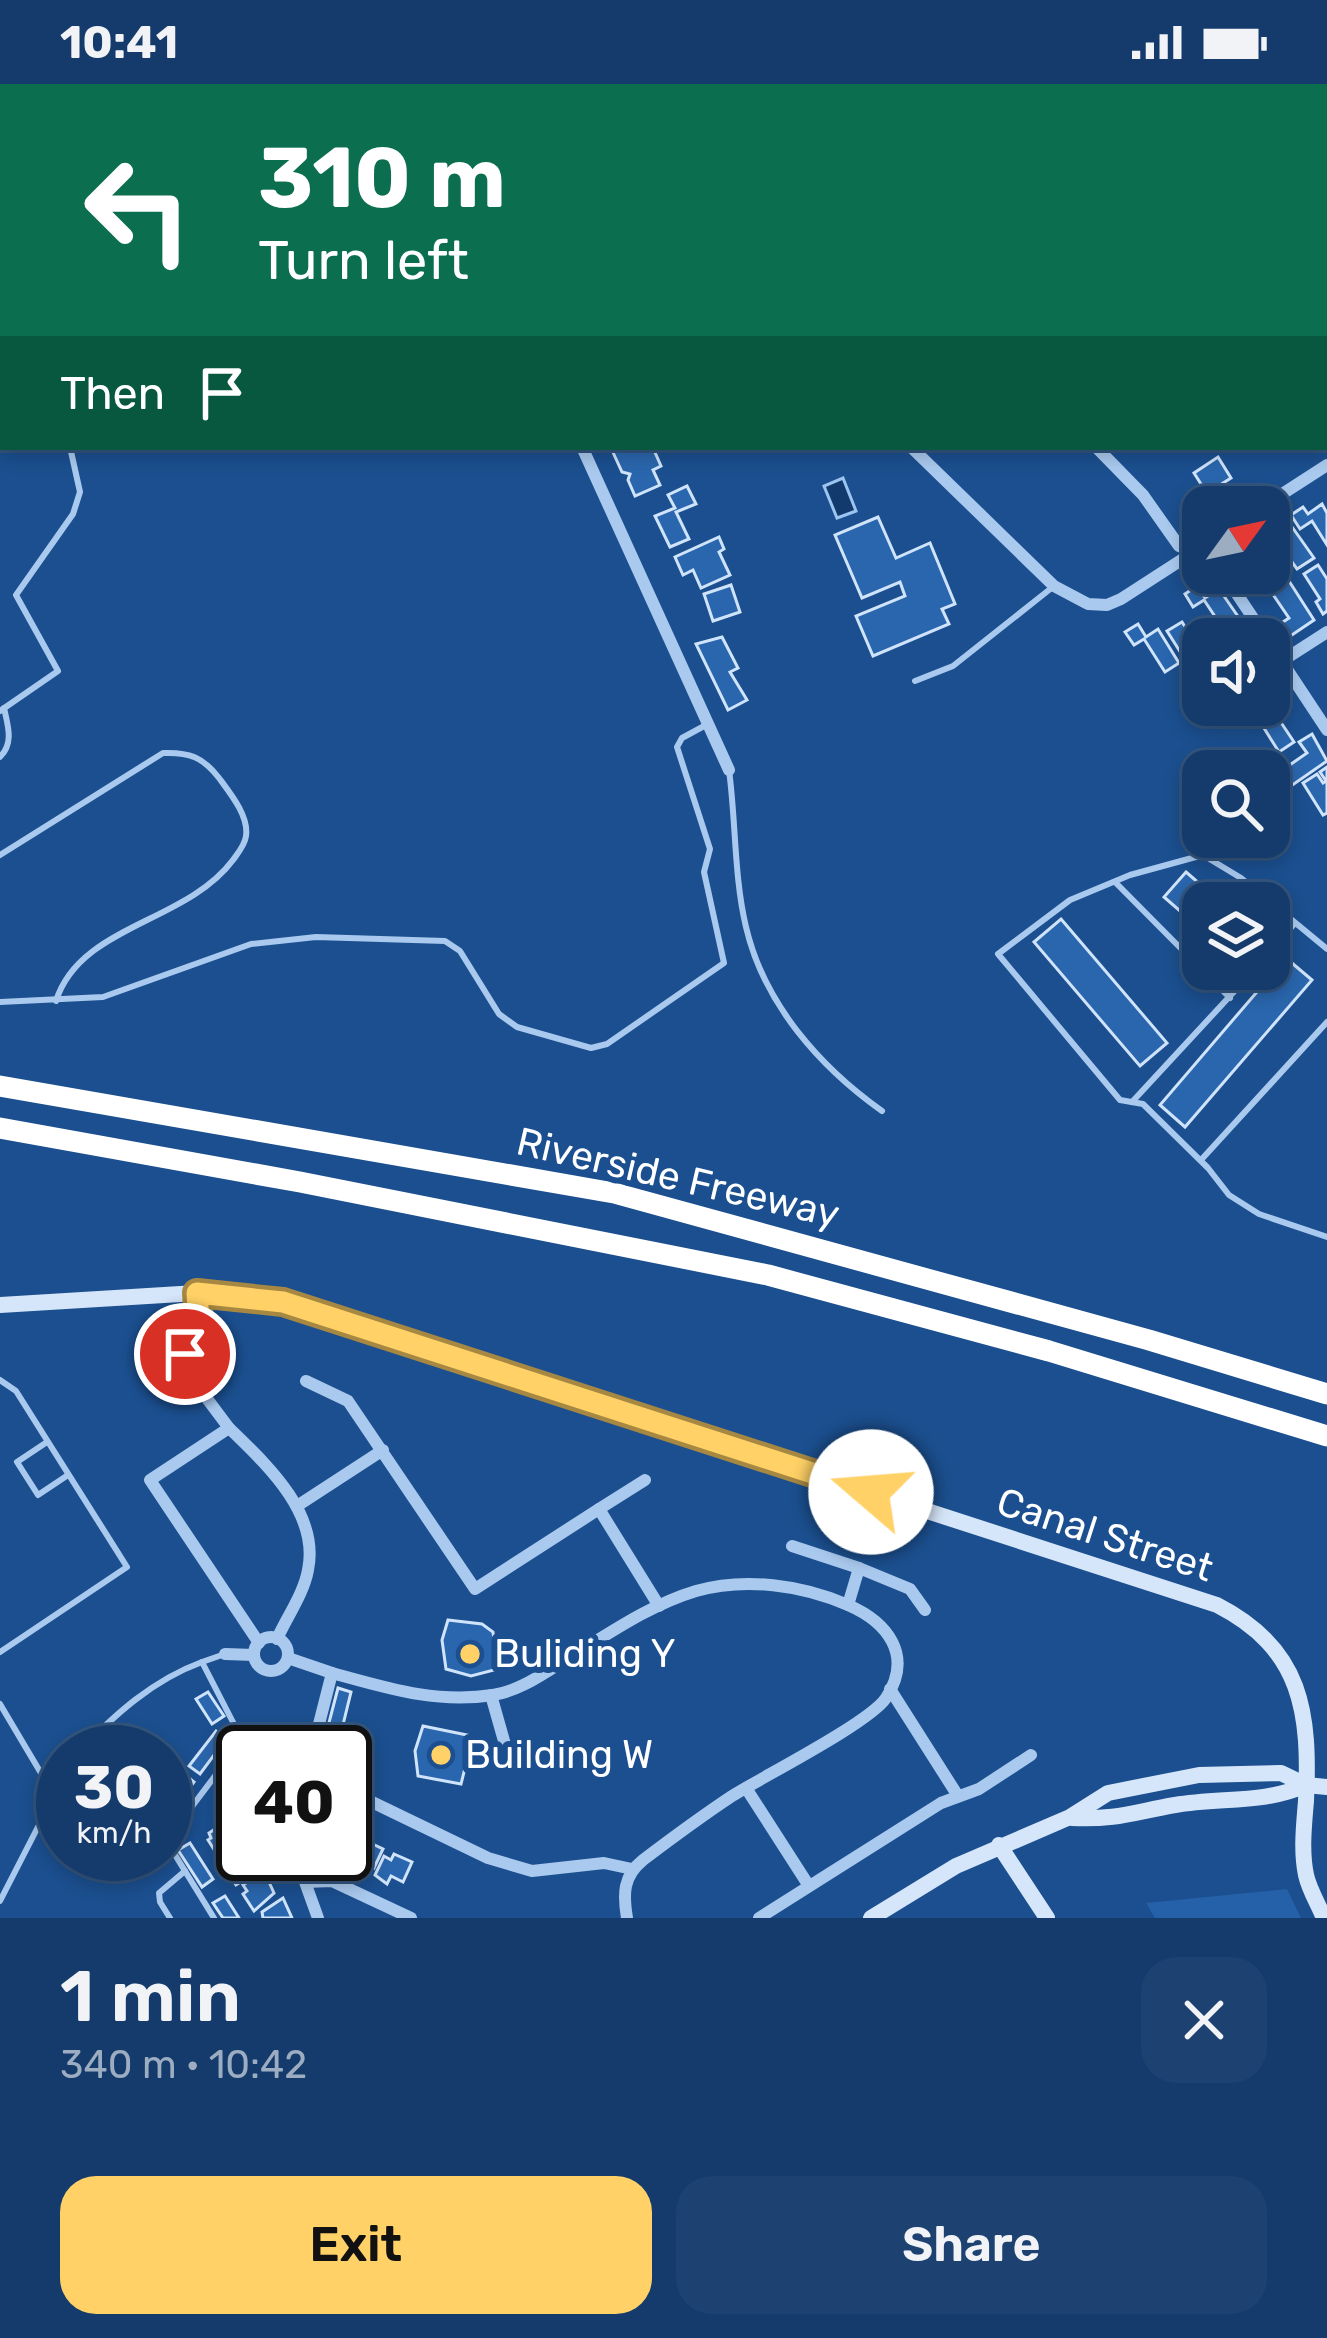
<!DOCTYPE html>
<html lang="en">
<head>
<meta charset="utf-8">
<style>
  :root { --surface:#143b6b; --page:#1d4271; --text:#f1f3f6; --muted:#9dadc1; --line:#33557e; --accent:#ffd166 }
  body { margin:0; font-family:Rubik,sans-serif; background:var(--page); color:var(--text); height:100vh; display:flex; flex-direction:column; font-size:45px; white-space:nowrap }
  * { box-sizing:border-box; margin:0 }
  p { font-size:39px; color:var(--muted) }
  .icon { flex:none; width:66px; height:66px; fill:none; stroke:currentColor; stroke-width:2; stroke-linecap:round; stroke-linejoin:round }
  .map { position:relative; height:1834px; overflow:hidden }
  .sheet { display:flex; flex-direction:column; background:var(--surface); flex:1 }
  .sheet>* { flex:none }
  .banner { position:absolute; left:0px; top:0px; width:1329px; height:366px; box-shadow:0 6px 18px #0003,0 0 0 3px var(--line); background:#0b6e4f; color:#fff; overflow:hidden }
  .needle { width:78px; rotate:57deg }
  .controls { position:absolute; left:1182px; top:402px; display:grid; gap:24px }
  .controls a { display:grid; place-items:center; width:108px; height:108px; border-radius:24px; background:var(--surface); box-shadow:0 6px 18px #0003,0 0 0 3px var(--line); font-size:60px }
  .speed { position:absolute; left:36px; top:1641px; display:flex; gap:24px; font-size:60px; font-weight:700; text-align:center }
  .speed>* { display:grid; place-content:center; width:156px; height:156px; border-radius:50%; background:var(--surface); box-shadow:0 6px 18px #0003,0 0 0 3px var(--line); line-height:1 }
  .speed small { font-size:30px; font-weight:400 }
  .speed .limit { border:6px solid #111; border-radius:18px; background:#fff; color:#111 }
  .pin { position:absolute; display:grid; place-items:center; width:102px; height:102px; color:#fff; margin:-51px; border:6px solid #fff; border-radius:50%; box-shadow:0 3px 12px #0007 }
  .me { position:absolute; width:132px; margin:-66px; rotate:288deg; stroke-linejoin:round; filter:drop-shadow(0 0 9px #0008) }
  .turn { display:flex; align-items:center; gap:42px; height:252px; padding:0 60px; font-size:54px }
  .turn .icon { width:156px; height:156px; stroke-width:2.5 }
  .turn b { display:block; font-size:84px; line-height:102px }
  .then { display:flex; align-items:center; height:114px; padding:0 60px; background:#0003; gap:24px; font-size:45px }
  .round { display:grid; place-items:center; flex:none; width:126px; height:126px; border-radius:36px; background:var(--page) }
  .head { display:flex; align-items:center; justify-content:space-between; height:204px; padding:0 60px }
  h1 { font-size:72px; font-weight:600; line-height:90px }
  .primary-button { display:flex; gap:24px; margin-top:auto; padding:24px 60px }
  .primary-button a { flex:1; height:138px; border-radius:36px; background:var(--accent); color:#111; font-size:48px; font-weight:600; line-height:138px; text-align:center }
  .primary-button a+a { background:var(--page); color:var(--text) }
  .status { display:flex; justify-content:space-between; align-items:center; height:84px; padding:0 60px; background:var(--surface); direction:ltr }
  .status svg { height:33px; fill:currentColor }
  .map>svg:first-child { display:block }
  .green { fill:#2461a8 }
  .water { fill:#123a6d; stroke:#9cc4f0; stroke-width:3 }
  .building { fill:#2a66ad; stroke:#cfe3fa; stroke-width:3 }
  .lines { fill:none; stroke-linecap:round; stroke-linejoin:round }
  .lane { stroke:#a9c9ee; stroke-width:6 }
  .street { stroke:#a9c9ee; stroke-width:12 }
  .secondary { stroke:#d6e6fa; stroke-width:16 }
  .highway { stroke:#fff; stroke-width:21 }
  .route-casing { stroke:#a68842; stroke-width:30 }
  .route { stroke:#ffd166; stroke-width:21 }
  .poi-dot { fill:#ffd166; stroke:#1b4f8f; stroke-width:4.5 }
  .labels { text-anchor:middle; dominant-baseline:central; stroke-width:12; stroke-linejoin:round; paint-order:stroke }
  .street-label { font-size:39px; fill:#fff; stroke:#1b4f8f }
  .poi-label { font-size:39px; fill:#fff; stroke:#1b4f8f; text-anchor:start }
</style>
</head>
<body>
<div class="status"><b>10:41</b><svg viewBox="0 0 49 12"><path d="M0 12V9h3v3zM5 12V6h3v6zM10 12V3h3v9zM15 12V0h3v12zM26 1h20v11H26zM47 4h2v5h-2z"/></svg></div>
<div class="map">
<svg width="1327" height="1834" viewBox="0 0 1327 1834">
  <rect width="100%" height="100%" fill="#1b4f8f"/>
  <polygon class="green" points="1287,1805 1301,1834 1155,1834 1146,1819"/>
  <polygon class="water" points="843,394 856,427 837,434 824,402"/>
  <g class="building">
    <polygon points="647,363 648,366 653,364 661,382 653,386 660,401 635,412 628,396 630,390 622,388 611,364"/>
    <polygon points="1218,373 1231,394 1220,401 1228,414 1215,422 1194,389"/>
    <polygon points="687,402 696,420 676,428 689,455 670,463 655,432 675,424 668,411"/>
    <polygon points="1322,420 1327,429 1327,461 1312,437 1300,445 1291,431 1303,423 1308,430"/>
    <polygon points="878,433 896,474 930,459 955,520 942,525 949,540 873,572 856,532 905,512 900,498 862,514 835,451"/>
    <polygon points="1290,440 1314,474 1297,485 1279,460 1269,466 1269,446"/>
    <polygon points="719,453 724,465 719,468 730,491 701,504 693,486 683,491 675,473"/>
    <polygon points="1269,472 1284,494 1269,504 1258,489 1269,489"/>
    <polygon points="1318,481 1327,495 1327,527 1323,530 1316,518 1320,515 1304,490"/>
    <polygon points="1289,497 1314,536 1286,555 1277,542 1289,534 1272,509"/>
    <polygon points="731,501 740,528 713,537 704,510"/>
    <polygon points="1197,502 1205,514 1219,505 1244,541 1228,552 1204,516 1193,523 1185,510"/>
    <polygon points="1182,538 1201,568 1186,577 1167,547"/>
    <polygon points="1138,540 1146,553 1158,545 1179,579 1165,588 1144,555 1134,561 1125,548"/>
    <polygon points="722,553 738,584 730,588 747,616 728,626 696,560"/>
    <polygon points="1276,631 1294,658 1279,668 1262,641"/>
    <polygon points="1312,650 1327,677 1291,702 1281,687 1307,669 1299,658"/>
    <polygon points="1327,683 1327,729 1323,731 1303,699 1317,690 1323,699 1326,697 1320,688"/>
    <polygon points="1186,788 1222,819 1203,819 1203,847 1164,813"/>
    <polygon points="1061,835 1167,959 1140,982 1034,858"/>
    <polygon points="1286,874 1312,896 1185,1043 1160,1021"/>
    <polygon points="448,1536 482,1540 493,1548 498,1585 471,1592 446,1585 442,1556"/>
    <polygon points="338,1604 351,1608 340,1653 326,1650"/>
    <polygon points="208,1608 224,1632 212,1640 196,1615"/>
    <polygon points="423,1642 467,1651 467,1676 461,1700 418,1692 415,1667"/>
    <polygon points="216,1647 226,1655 200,1690 189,1682"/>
    <polygon points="183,1689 194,1698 168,1733 165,1714"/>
    <polygon points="230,1735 240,1756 220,1775 208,1756 211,1754 209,1749"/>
    <polygon points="364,1756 383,1765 374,1784 371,1782 368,1788 346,1781 356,1758 362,1761"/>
    <polygon points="190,1759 213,1795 202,1803 178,1766"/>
    <polygon points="243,1763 243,1770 255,1770 248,1778 250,1781 254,1778 259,1786 236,1801 225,1784 231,1781 226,1774"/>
    <polygon points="394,1770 412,1778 403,1798 391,1792 387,1800 375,1791 384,1772 391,1776"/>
    <polygon points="264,1787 274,1809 254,1827 243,1810 247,1807 243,1801"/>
    <polygon points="225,1812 239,1834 223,1834 213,1819"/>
    <polygon points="283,1814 292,1834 263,1834 262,1828"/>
  </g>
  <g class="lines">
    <g class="lane">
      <polyline points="0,135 3,135"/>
      <polyline points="0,242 3,246"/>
      <polyline points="0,310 3,309"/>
      <polyline points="915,597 953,582 1054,502"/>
      <polyline points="0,627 58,587 16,511 73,430 80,408 70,363"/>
      <path d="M0,673c14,-14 8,-31 4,-49"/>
      <path d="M729,686c7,52 5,107 17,157 18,77 74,140 136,184"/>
      <path d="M0,771l163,-102c26,-1 40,4 56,25 11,15 30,38 27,58 -1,9 -8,17 -13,24 -47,63 -153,65 -177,141"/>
      <polyline points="1115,798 1230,914"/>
      <polyline points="1327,865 1241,794 1203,771 1130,791 1070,816 998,870 1120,1016 1143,1020 1208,1084 1229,1111 1259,1130 1327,1153"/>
      <polyline points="1269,869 1295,839"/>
      <polyline points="0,918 103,913 251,860 316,853 445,857 460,867 499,930 517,943 591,964 607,960 724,879 704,788 710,765 677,663 682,654 706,641"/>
      <polyline points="1132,1018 1255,885"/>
      <polyline points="1201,1076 1327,938"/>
      <polyline points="0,1296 16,1307 127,1483 0,1568"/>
      <polyline points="47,1358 17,1378 38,1411 68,1391"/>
      <polyline points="0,1620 48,1701 63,1685"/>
      <path d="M79,1668c36,-38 74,-72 123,-90"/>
      <polyline points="274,1770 283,1787 305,1798"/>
      <polyline points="0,1817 41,1737 48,1701"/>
      <polyline points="170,1834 160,1818 159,1809 185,1787"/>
      <polyline points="214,1834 172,1766 181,1737 218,1688 237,1646 202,1578 222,1571"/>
    </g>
    <g class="street">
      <polyline points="142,0 147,3"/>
      <polyline points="435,0 439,3"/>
      <polyline points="678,0 682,3"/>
      <polyline points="957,0 962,3"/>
      <polyline points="1326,203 1327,204"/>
      <polyline points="582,363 729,686"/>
      <polyline points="911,363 1054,502 1088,520 1107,521 1121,515 1203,462"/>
      <polyline points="1096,363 1143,411 1179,462 1197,468"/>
      <polyline points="1262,423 1327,381"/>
      <polyline points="1223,489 1267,555"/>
      <polyline points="1269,558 1327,646"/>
      <polyline points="1282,577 1327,548"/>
      <path d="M197,1209c1,13 1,26 2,39 4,27 21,36 6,64"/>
      <polyline points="200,1254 187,1261 185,1296 205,1312 229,1344"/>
      <polyline points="306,1297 348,1317 475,1505 599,1425"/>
      <polyline points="645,1396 599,1425 659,1522"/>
      <polyline points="297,1422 383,1366"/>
      <polyline points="792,1462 859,1484"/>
      <polyline points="848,1521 859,1484 910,1505 925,1526"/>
      <circle cx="271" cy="1570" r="17"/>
      <path d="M259,1559l-109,-163 79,-52c37,36 91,85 79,142 -4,23 -21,47 -31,69"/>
      <polyline points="225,1570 254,1571"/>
      <polyline points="288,1574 332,1589"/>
      <polyline points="890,1605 958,1712"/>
      <polyline points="491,1611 508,1671"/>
      <path d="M319,1668v-28l13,-51c55,15 104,31 161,22 25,-4 45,-18 66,-31 44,-26 87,-58 137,-73 49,-14 106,-6 152,14 39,17 66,50 38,93 -17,25 -122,78 -154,98 -30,20 -60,42 -89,64 -20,16 -20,34 -16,58"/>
      <polyline points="746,1704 809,1802"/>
      <polyline points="345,1705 488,1774 532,1787 604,1779 632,1785"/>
      <polyline points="318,1834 305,1798 332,1797 411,1834"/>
      <polyline points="759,1834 941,1719 979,1705 1031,1671"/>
    </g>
    <g class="secondary">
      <polyline points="1178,0 1184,3"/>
      <polyline points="1326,59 1327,59"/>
      <path d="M0,1221l197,-12 86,9 934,303c86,44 93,108 89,196 -2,24 -5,50 0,74 3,14 12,29 18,43"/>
      <path d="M1072,1734c45,2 62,-6 103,-13 46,-8 89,-1 131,-20"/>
      <polyline points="999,1761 1047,1834"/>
      <polyline points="871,1834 956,1782 1070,1733 1108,1709 1199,1691 1281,1689 1306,1701 1327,1703"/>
    </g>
    <g class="highway">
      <polyline points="0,1002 614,1109 1149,1256 1327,1310"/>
      <polyline points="0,1044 300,1098 768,1191 1049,1267 1327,1352"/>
    </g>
  </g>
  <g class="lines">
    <defs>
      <polyline id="route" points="185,1270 187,1261 200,1254 197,1209 283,1218 871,1408"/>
    </defs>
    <use href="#route" class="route-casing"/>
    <use href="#route" class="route"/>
  </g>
  <g class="poi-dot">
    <circle cx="470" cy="1570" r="12"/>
    <circle cx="441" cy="1671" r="12"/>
  </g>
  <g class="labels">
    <g class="street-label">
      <text transform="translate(678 1094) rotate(13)">Riverside Freeway</text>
      <text transform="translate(1105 1451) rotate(18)">Canal Street</text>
    </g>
    <g class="poi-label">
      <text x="494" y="1570">Buliding Y</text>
      <text x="465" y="1671">Building W</text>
    </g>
  </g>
</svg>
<div class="controls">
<a><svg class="needle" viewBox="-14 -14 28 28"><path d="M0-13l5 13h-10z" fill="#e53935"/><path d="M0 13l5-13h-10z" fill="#9dadc1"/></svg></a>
<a><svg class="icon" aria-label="sound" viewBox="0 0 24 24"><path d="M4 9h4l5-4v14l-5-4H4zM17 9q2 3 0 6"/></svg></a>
<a><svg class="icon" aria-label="search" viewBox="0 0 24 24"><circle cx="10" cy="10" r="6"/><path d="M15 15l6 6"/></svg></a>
<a><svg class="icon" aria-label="layers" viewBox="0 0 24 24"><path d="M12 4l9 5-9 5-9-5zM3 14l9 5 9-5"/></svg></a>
</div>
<div class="speed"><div>30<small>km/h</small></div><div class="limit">40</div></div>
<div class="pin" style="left:185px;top:1270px;background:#d93025"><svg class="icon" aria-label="arrive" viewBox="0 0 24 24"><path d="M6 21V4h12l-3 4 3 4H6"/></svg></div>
<svg class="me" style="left:871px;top:1408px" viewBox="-20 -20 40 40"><circle r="19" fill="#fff"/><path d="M0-13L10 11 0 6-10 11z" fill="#ffd166"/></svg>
<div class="banner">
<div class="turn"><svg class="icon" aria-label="left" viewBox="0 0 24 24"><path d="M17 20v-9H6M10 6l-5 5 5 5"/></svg><div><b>310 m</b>Turn left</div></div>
<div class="then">Then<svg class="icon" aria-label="arrive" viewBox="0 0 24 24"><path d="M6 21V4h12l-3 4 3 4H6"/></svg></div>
</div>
</div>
<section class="sheet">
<div class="head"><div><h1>1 min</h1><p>340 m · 10:42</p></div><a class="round"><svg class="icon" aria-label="close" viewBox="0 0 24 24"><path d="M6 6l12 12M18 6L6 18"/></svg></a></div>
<div class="primary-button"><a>Exit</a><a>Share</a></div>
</section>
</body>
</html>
